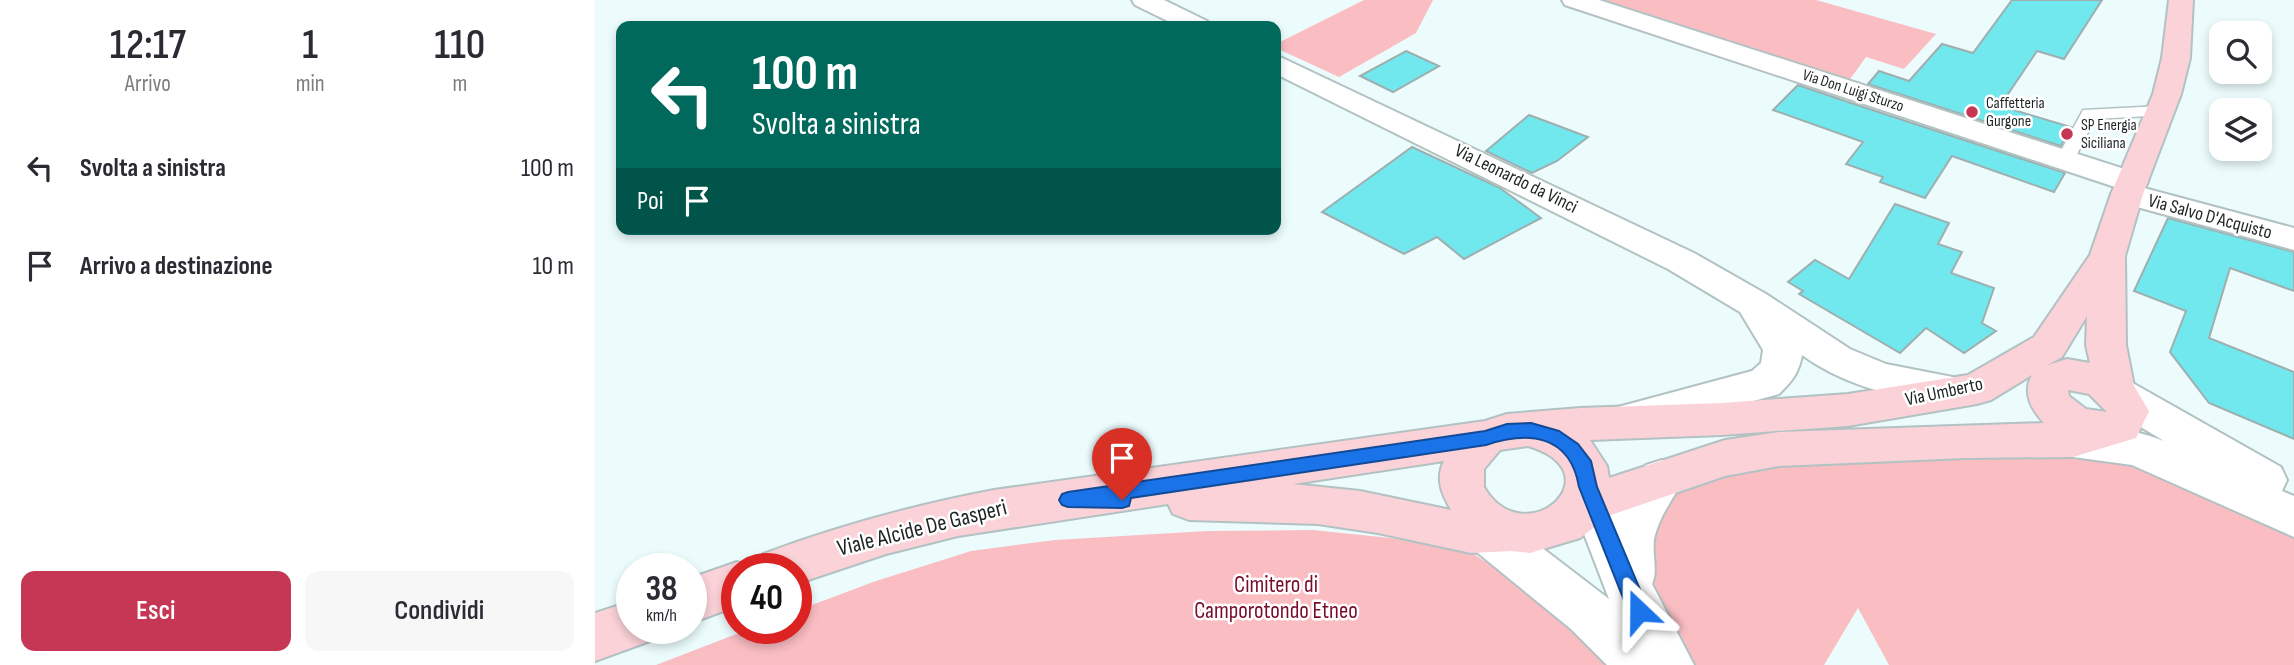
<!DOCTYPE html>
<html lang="it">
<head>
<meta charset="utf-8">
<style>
  :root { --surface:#fff; --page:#f7f7f7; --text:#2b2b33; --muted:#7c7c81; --accent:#c63655 }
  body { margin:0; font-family:"Sofia Sans Condensed",sans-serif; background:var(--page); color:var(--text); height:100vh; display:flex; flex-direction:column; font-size:26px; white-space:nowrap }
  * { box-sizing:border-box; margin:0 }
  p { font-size:23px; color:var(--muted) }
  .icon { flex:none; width:38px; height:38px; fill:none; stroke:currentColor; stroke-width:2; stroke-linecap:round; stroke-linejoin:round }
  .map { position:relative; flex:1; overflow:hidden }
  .drawer { display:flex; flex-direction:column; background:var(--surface); width:595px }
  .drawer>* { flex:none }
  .banner { position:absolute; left:21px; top:21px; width:665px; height:214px; border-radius:14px; box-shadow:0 4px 10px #0003; background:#00695c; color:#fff; overflow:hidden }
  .tools { position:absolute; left:1614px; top:21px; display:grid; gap:14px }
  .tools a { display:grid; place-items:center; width:63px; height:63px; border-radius:14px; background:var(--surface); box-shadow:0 4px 10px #0003; font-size:35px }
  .speed { position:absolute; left:21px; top:553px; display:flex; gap:14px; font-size:35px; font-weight:700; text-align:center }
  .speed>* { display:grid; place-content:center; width:91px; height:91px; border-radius:50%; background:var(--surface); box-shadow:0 4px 10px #0003; line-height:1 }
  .speed small { font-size:18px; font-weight:400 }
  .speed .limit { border:10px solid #d22; background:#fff; color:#111 }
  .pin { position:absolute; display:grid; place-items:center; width:60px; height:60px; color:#fff; margin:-72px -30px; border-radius:50% 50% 50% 0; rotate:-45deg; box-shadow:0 0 7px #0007 }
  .pin .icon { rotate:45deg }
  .me { position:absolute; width:77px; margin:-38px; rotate:337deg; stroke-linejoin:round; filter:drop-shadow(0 0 5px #0008) }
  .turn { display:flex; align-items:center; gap:24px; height:147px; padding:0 21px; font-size:32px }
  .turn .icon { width:91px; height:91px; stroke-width:2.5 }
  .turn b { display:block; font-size:49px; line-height:60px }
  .then { display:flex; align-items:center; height:66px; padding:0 21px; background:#0003; gap:14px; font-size:26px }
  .eta { display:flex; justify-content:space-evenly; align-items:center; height:119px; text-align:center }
  .eta b { font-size:42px; font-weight:600; line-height:49px }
  .primary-button { display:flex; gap:14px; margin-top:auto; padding:14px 21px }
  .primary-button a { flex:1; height:80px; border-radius:14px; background:var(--accent); color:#fff; font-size:28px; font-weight:600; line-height:80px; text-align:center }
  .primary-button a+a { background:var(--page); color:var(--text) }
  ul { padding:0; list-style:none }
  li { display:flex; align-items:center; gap:21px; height:98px; padding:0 21px }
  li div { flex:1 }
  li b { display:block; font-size:26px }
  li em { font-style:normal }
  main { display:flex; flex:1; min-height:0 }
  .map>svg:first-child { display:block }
  .green { fill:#f9bdc2 }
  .building { fill:#70e8ee; stroke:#9faeaf; stroke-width:2 }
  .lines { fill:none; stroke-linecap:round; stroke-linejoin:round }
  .service-casing { stroke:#b2c2c3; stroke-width:3 }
  .minor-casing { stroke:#b2c2c3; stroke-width:4 }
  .tertiary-casing { stroke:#b2c2c3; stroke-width:4 }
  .secondary-casing { stroke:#b2c2c3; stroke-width:4 }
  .service { fill:#fff; fill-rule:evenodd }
  .minor { fill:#fff; fill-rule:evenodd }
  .tertiary { fill:#fff; fill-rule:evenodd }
  .secondary { fill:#fad2d8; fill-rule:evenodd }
  .route { fill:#1a73e8; stroke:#114b97; stroke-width:2 }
  .poi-dot { fill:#c63655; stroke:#fff; stroke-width:2.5 }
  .labels { text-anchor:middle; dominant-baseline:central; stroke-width:5; stroke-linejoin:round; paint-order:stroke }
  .far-street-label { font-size:16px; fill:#1e2424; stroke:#fff }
  .far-poi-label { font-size:16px; fill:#1e2424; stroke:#fff; text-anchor:start }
  .street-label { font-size:19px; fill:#1e2424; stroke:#fff }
  .near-street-label { font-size:23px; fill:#1e2424; stroke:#fff }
  .near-park-label { font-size:23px; fill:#780d2b; stroke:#fff }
</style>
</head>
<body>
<main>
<section class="drawer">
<div class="eta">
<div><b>12:17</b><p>Arrivo</p></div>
<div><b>1</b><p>min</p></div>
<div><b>110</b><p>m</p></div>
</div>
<ul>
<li><svg class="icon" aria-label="left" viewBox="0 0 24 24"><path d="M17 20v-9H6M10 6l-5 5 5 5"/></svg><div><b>Svolta a sinistra</b></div><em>100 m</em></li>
<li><svg class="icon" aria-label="arrive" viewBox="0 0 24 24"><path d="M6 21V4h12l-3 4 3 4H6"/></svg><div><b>Arrivo a destinazione</b></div><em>10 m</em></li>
</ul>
<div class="primary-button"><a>Esci</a><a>Condividi</a></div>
</section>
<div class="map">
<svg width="1699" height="665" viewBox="0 0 1699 665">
  <rect width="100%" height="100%" fill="#ecfcfd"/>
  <g class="green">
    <polygon points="769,0 838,0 821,33 744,77 681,48 681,44"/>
    <polygon points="994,0 1221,0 1341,34 1309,69 1271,57 1253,82"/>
    <path d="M1435,457c54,2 109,4 159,26 36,15 71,38 105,56v126h-405l-31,-57 -34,57h-131l-37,-67 -6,-41 6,-36 17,-26 28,-17 71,-15z"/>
    <polygon points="718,530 795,538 874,551 969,614 1014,665 61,665 157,628 201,628 201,611 278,582 376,551 460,540 612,531"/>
  </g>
  <g class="building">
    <polygon points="1417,0 1507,0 1469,59 1442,51 1405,106 1476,127 1466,146 1273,84 1284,71 1314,81 1347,44 1378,53"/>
    <polygon points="811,51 844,66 798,92 765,76"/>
    <polygon points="1203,85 1256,103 1470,173 1459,192 1357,156 1330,198 1285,182 1288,177 1251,164 1268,142 1178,110"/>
    <polygon points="934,115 961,125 993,137 962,161 937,173 891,151"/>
    <polygon points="817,147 905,188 946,218 869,259 842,237 809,254 727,212"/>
    <polygon points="1300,204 1354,223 1343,244 1367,252 1356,273 1399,288 1387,323 1401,331 1369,353 1331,328 1305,353 1204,294 1208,291 1193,282 1220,260 1254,279"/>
    <polygon points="1573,218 1699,252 1699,291 1635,268 1614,338 1699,372 1699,439 1614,403 1575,352 1591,311 1539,291"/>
  </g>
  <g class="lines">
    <defs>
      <polygon id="service" points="1566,106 1575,111 1572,115 1500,119 1477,164 1463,164 1461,160 1488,110"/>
      <g id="minor">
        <polygon points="537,0 569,0 612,21 616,26 583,26 540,5"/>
        <polygon points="967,0 1004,0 1548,175 1553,182 1549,188 1699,228 1699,250 1520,201 1516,194 1520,187 970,5"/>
        <path d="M681,55l418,198 72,41 84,55 36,15 87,17 6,11 -6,11c-17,5 -31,1 -48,-2 -46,-8 -85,-19 -123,-46 -3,18 -10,26 -23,39l-146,40 -15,-5 -6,-11 6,-11 134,-36 9,-8 2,-13 -23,-38 -72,-43 -392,-195z"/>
      </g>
      <g id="tertiary">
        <path d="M1520,377l14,4 152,86 6,13 -5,11 12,5v41l-162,-72 -59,-8 -15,-5 -6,-12 6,-12c29,-9 78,2 106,13l-63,-38 -6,-11 6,-11z"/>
        <path d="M1067,460l16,5 6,13c-10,20 -25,38 -30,61 -2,15 4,33 -2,45l42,81h-87l-36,-36 -98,-80 -21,-37 7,-14 16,-5 16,5 16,23 102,78 -43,-112 6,-13 16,-5 16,5 16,34 26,-43z"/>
      </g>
      <g id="secondary">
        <path d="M1574,0h24l-3,58 -9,36 -38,100 -18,62 1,89 8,41 15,25 -13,27 -63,19 -107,1 -187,8 -54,10 -114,39 -31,23 -50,15 -19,-2 -40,2 -93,-20 -60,-9 -129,-4 -16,-6 -5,-10 -210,32 -72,18 -90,30v-15h-40l7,-15c75,-28 152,-49 231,-64l491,-69 22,-7 73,-6 142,-5 126,-9 120,-19 66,-38 56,-82 21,-61 42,-100 9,-36zM1492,316l-1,29 4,18 -23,-4 -19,6 14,-8zM1437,375c-10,18 -1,34 12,48l-265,9 -54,8 -116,38 -2,-12 -17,-26 132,-5 126,-9 129,-22 14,-4zM1473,390l21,4 18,18 -21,-3 -17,-13zM933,446c90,27 -4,110 -44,41v-18l16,-19zM849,461c-9,18 -2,33 7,49l-91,-19 -67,-7z"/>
        <polygon points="142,562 159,569 142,569 142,606 96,623 96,578"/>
        <polygon points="37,601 37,628 60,628 55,641 0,661 0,613"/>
      </g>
    </defs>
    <use href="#service" class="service-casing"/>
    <use href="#minor" class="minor-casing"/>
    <use href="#tertiary" class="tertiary-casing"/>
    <use href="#secondary" class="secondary-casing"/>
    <use href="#service" class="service"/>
    <use href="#minor" class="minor"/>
    <use href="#tertiary" class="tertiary"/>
    <use href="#secondary" class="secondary"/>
  </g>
  <path class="route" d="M936,423l28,8 19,13 13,17 6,26 52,124 -3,7 -7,3 -8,-3 -52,-131c-9,-53 -51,-56 -93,-42l-355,53 -2,8 -7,2 -54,-1 -6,-2 -3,-5 3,-6 6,-2 417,-61 22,-7z"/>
  <g class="poi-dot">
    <circle cx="1377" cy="112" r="7"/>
    <circle cx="1472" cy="134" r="7"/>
  </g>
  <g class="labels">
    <g class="far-street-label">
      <text transform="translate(1258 91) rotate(18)">Via Don Luigi Sturzo</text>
    </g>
    <g class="far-poi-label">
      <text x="1391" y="103">Caffetteria<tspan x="1391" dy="18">Gurgone</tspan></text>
      <text x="1486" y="125">SP Energia<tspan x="1486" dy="18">Siciliana</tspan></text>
    </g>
    <g class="street-label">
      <text transform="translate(921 179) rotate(26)">Via Leonardo da Vinci</text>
      <text transform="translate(1615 217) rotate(15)">Via Salvo D'Acquisto</text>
      <text transform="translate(1349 392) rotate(-12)">Via Umberto</text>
    </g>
    <g class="near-street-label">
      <text transform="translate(327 528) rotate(-14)">Viale Alcide De Gasperi</text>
    </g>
    <g class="near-park-label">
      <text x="681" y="585">Cimitero di<tspan x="681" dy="26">Camporotondo Etneo</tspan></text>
    </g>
  </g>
</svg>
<div class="tools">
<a><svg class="icon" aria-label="search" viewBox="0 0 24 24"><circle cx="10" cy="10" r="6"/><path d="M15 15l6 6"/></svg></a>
<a><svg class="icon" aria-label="layers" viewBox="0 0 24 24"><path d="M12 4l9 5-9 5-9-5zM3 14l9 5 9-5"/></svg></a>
</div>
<div class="speed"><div>38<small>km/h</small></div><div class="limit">40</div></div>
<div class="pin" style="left:527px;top:500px;background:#d93025"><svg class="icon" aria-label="arrive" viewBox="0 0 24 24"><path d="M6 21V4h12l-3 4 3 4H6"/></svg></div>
<svg class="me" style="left:1044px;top:611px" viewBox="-20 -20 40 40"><path d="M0-17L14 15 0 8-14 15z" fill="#1a73e8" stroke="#fff" stroke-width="4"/></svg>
<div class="banner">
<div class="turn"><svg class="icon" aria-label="left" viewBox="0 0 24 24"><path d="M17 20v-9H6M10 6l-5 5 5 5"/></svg><div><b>100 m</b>Svolta a sinistra</div></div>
<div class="then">Poi<svg class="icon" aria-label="arrive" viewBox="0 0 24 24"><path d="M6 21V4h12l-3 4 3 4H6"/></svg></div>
</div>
</div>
</main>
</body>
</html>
